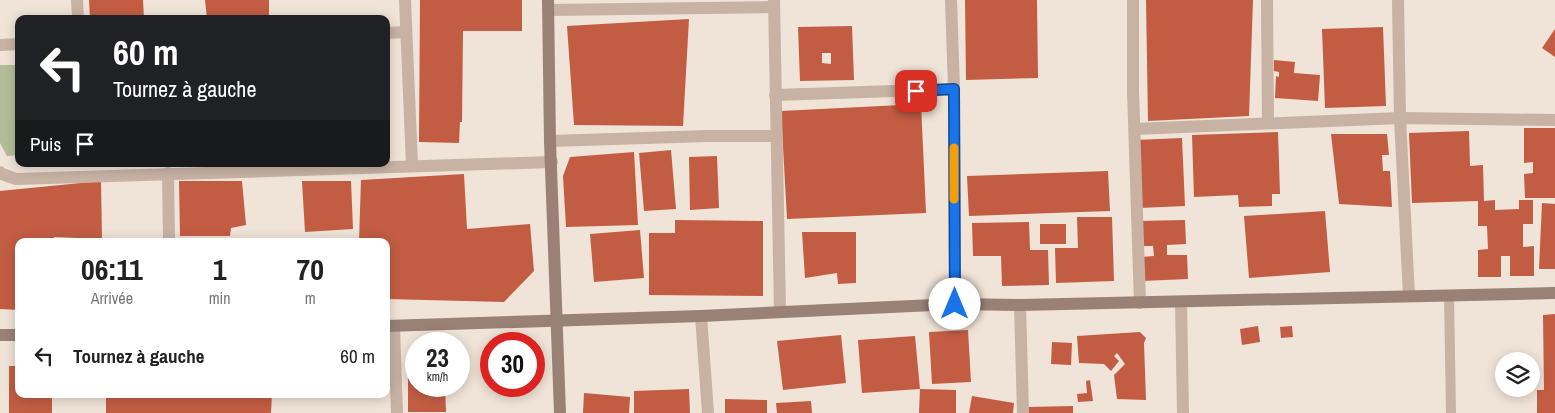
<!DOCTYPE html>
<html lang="fr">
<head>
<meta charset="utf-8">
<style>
  :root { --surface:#fff; --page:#f2f2f2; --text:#222; --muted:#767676 }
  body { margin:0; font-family:"Archivo Narrow",sans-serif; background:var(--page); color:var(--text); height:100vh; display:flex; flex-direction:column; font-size:19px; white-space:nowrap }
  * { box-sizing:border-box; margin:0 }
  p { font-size:16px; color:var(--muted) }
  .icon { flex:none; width:28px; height:28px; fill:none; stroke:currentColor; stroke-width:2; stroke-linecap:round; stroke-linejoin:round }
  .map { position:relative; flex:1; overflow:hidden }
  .sheet { position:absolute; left:15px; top:238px; width:375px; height:160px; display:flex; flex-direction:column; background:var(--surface); border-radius:10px; box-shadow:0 2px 12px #0003 }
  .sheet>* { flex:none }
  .top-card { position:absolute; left:15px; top:15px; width:375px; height:152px; border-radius:10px; box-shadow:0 2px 12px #0003; background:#202124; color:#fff; overflow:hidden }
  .controls { position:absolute; left:1495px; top:352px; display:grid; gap:10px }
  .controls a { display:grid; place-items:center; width:45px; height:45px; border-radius:50%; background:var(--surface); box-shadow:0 2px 12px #0003; font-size:25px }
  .speed { position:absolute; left:405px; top:332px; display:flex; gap:10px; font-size:25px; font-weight:700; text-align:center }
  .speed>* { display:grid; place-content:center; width:65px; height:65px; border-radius:50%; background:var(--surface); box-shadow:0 2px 12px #0003; line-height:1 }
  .speed small { font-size:12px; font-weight:400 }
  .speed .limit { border:8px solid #d22; background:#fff; color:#111 }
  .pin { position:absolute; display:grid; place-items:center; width:42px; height:42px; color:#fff; margin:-21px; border-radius:10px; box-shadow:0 2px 8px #0006 }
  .me { position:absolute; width:55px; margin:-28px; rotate:0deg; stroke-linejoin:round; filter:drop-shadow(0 0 4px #0008) }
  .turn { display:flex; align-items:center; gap:18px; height:105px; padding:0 15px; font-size:22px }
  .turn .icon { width:65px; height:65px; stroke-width:2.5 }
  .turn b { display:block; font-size:35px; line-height:42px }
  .then { display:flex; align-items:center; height:48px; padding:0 15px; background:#0003; gap:10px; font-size:19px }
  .eta { display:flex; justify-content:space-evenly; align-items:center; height:85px; text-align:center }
  .eta b { font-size:30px; font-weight:800; line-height:35px }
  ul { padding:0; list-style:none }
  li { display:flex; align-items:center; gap:15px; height:65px; padding:0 15px }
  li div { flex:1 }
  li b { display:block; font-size:19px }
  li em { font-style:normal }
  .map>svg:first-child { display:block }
  .green { fill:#b3be98 }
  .building { fill:#c25d43; fill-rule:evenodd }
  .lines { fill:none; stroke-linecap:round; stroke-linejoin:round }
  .lane { stroke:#c7b2a4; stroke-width:10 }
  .street { stroke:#c7b2a4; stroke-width:12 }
  .secondary { stroke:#9a8176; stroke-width:12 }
  .route-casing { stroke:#114b97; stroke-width:12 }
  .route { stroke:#1a73e8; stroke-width:9 }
  .slow { stroke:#f59e0b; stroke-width:9 }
</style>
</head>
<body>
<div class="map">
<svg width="1555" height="413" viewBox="0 0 1555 413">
  <rect width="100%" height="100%" fill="#f0e3d7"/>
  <polygon class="green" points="0,65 19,65 19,155 7,156 0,143"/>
  <g class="building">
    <polygon points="89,0 143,0 144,19 90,19"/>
    <polygon points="205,0 269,0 269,19 207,19"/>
    <polygon points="420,0 522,0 522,31 463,31 462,122 460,122 459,143 419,142"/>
    <polygon points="965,0 1037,0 1038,78 966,80"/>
    <polygon points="1146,0 1253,0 1249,116 1148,121"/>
    <polygon points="689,19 683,126 574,125 567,26"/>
    <path d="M852,26l2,54 -54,1 -2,-54zM822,53h9v11l-9,-1z"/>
    <polygon points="1383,27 1386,106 1325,108 1322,29"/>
    <polygon points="1555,29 1555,57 1542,48"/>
    <polygon points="1274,60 1295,62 1294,73 1320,75 1318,101 1275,98 1276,76 1279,77 1279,72 1274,71"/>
    <polygon points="921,104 926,213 787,219 781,111"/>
    <polygon points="1524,128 1555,128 1555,198 1525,198 1524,174 1533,173 1533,162 1524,163"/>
    <polygon points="1469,131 1470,166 1483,165 1484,201 1495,200 1495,210 1519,209 1519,200 1533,200 1533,224 1523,224 1523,247 1534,246 1534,276 1510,276 1510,256 1501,256 1501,277 1478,277 1478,250 1488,249 1487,226 1478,226 1478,201 1412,203 1409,133"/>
    <polygon points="1278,132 1280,194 1272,194 1272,206 1239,207 1238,195 1194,197 1192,135"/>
    <polygon points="1331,134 1387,134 1389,155 1382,155 1383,171 1390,171 1392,207 1339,204"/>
    <polygon points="1182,138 1185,206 1139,208 1136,140"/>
    <polygon points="671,150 676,209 644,211 639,153"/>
    <polygon points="634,152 638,225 566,227 563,176 570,157"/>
    <polygon points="717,156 719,208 690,210 689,157"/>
    <polygon points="1108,171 1110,211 969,216 967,176"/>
    <polygon points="464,174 467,229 530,224 534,271 504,302 386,299 386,241 359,241 361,180"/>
    <polygon points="101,181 102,239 54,237 54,241 19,241 19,310 0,309 0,191"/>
    <polygon points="179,181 242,181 246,225 231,228 230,236 180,236"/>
    <polygon points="302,181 351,181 353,229 305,232"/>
    <polygon points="1542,203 1555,204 1555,269 1539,269"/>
    <polygon points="1325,211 1330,272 1249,278 1244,216"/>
    <polygon points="1077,217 1112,217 1114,281 1056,283 1055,248 1078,248"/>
    <polygon points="675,220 763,221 763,296 649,295 649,233 675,233"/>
    <polygon points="1185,220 1186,244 1167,245 1167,255 1187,255 1188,279 1142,281 1141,257 1154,256 1153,246 1139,246 1138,221"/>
    <polygon points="1029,222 1030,250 1048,250 1049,285 1002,286 1001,256 973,256 972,223"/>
    <rect x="1040" y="224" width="26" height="20"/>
    <polygon points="640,230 644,278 594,282 590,234"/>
    <polygon points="802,232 856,232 856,283 838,284 837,273 805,278"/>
    <polygon points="1555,314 1555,413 1537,413 1537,390 1544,390 1543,315"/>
    <polygon points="1258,326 1260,342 1242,345 1240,329"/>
    <polygon points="1292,326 1293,337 1281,338 1280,327"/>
    <polygon points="968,330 971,382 932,384 929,332"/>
    <polygon points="1140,332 1146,338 1144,343 1146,400 1117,399 1114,375 1125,364 1117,353 1114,356 1119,361 1111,371 1104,364 1079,363 1077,336"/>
    <polygon points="841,335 846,383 783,390 777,341"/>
    <polygon points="915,336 920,389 862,393 858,340"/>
    <polygon points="1052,342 1072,343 1071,365 1051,364"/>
    <polygon points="9,366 19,366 19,394 52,394 52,413 9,413"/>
    <polygon points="408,377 416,377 416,386 445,386 446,412 408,412"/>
    <polygon points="1090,380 1093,401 1078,402 1077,394 1087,393 1086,381"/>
    <polygon points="689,389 690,413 634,413 634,391"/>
    <polygon points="920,389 956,390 956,413 919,413"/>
    <polygon points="584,393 630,397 629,413 583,413"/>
    <polygon points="106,394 272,394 271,413 106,413"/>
    <polygon points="972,396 1014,403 1013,413 969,413"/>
    <polygon points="725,399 767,400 767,413 725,413"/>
    <polygon points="811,401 812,413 777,413 776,403"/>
    <polygon points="1073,406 1073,413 1029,413 1028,407"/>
  </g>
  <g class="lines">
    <polyline class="lane" points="1449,295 1451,413"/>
    <g class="street">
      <polyline points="77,0 78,19"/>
      <polyline points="405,0 412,165"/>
      <polyline points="774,0 780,311"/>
      <polyline points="951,0 954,89 955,304"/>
      <polyline points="1133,0 1133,91 1140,303"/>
      <polyline points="1267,0 1268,122"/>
      <polyline points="1398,0 1400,118 1409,296"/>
      <polyline points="549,10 774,7"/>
      <polyline points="386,33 406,32"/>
      <polyline points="0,45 19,44"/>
      <polyline points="775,95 954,89"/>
      <polyline points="1135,129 1400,118 1555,120"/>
      <polyline points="550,141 708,136 775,136"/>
      <polyline points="0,172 2,174 16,179 552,162"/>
      <polyline points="168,173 169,241"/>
      <polyline points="1181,302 1183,413"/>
      <polyline points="1020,305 1023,413"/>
      <polyline points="701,316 708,413"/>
      <polyline points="394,326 397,413"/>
    </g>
    <g class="secondary">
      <polyline points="548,0 550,141 560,413"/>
      <polyline points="386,326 701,316 955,304 1020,305 1555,293"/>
      <polyline points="0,335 19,335"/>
    </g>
  </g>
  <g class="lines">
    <defs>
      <polyline id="route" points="916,91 954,89 955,304"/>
    </defs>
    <use href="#route" class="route-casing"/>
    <use href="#route" class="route"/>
    <polyline class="slow" points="954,148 954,199"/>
  </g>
</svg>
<div class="controls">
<a><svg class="icon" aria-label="layers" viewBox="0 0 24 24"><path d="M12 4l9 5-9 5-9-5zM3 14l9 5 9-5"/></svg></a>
</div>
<div class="speed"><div>23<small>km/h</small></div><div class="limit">30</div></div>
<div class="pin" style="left:916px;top:91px;background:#d93025"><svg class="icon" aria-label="arrive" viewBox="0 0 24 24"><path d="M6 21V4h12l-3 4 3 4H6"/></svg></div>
<svg class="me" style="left:955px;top:304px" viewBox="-20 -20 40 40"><circle r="19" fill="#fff"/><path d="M0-13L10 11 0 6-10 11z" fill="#1a73e8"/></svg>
<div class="top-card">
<div class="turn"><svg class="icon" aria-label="left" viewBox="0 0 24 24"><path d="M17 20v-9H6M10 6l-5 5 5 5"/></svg><div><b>60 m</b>Tournez à gauche</div></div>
<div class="then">Puis<svg class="icon" aria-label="arrive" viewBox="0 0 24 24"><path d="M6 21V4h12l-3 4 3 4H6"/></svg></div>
</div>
<section class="sheet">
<div class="eta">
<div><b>06:11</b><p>Arrivée</p></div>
<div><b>1</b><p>min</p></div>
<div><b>70</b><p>m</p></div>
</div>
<ul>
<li><svg class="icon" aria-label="left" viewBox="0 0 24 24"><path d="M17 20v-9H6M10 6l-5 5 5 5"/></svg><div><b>Tournez à gauche</b></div><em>60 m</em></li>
</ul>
</section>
</div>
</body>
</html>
